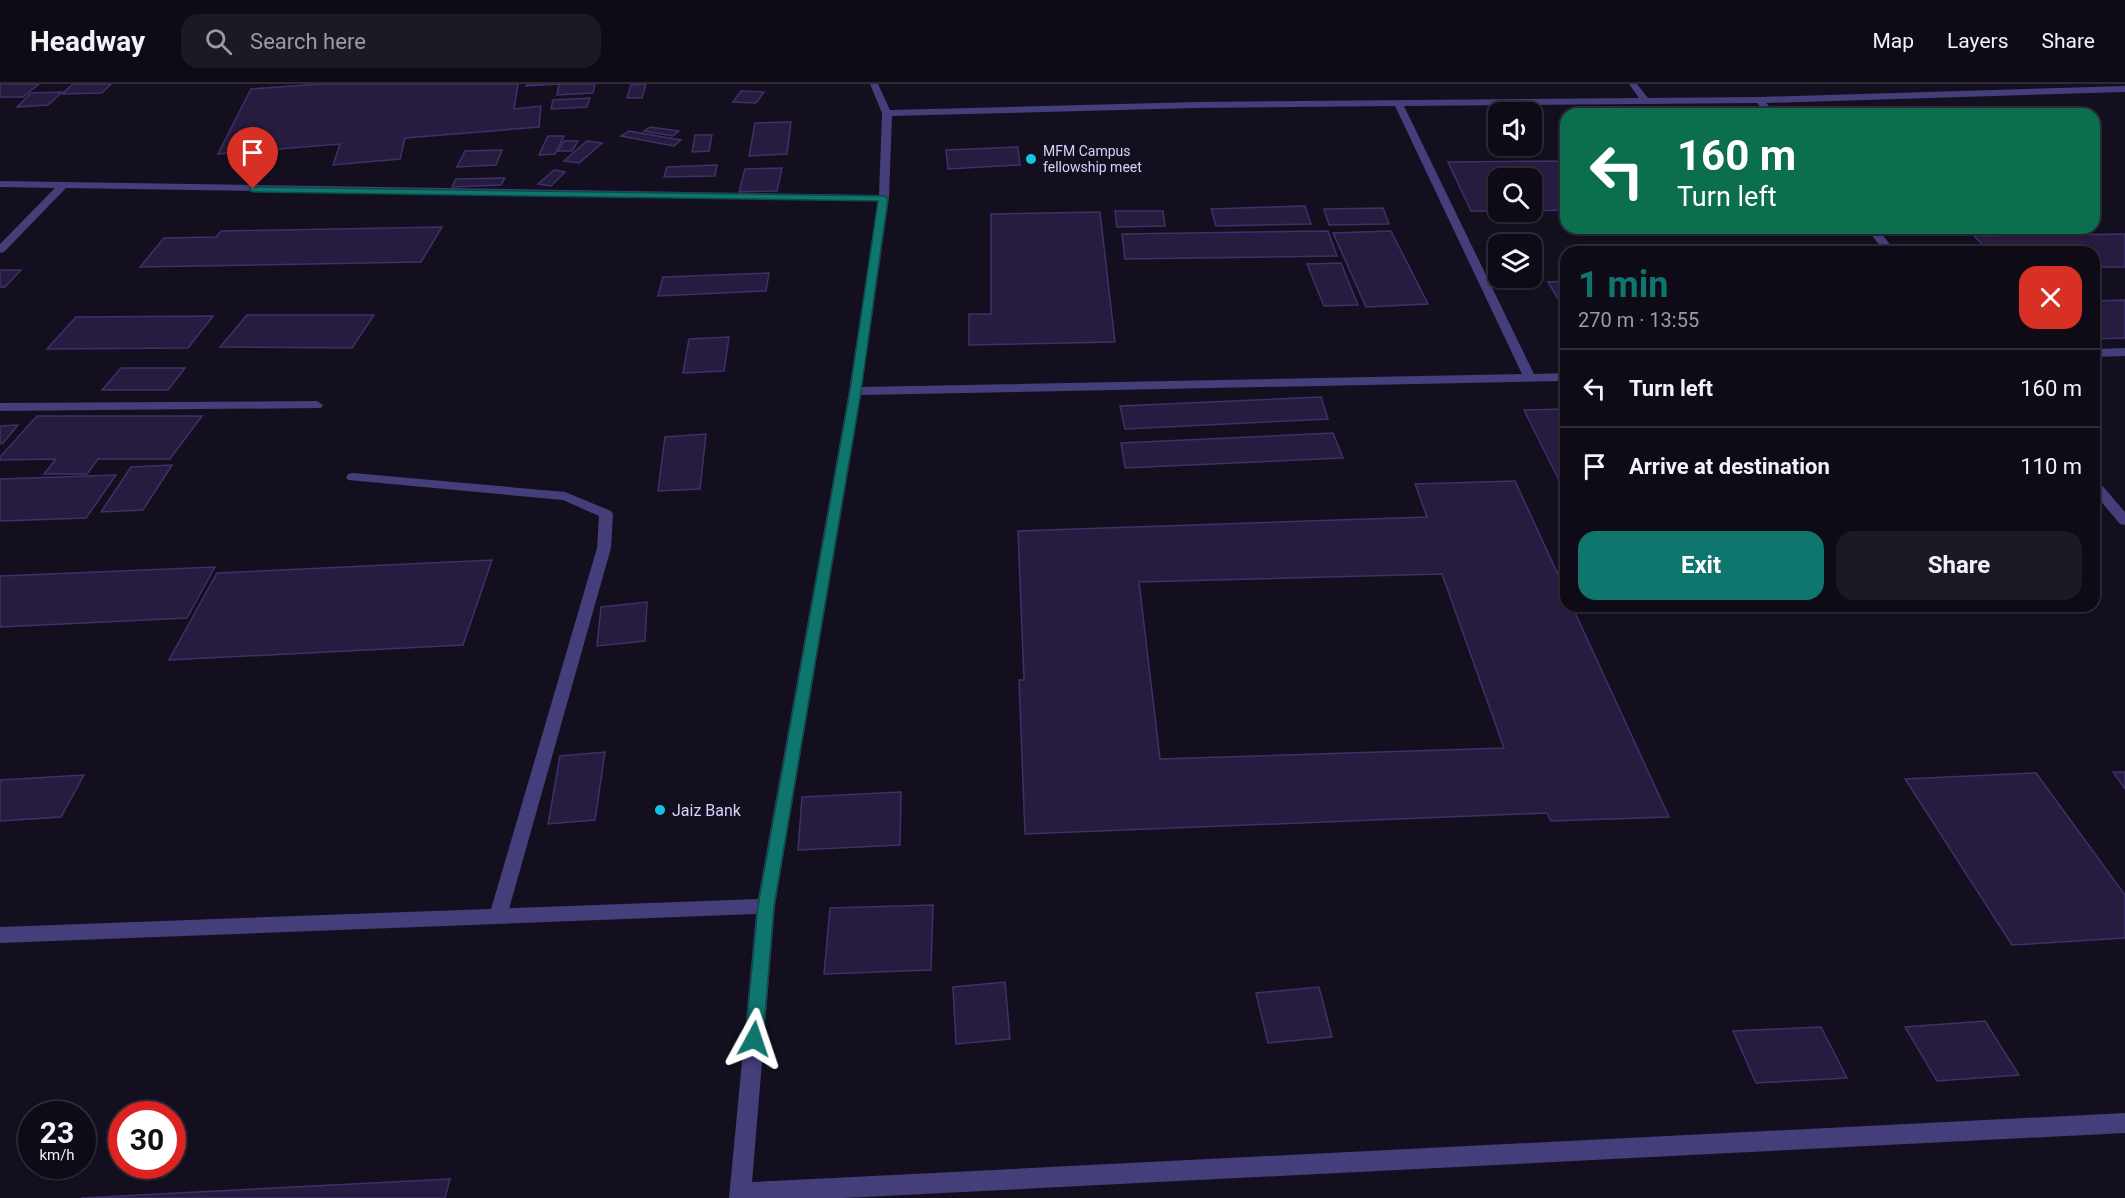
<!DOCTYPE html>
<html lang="en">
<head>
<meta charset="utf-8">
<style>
  :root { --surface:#0e0b17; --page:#1c1924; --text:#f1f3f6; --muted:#9b9ba1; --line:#2e2b36; --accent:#0f766e }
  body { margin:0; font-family:Roboto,sans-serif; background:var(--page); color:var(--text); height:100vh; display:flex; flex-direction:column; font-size:22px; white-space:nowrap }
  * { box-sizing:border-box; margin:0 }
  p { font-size:20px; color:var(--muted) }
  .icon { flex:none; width:33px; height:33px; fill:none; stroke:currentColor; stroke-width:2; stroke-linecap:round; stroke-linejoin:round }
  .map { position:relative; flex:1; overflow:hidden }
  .side { position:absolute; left:1560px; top:162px; width:540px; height:366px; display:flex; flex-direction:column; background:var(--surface); border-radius:18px; box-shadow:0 2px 4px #0004,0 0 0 2px var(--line) }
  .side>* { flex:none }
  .hud { position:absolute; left:1560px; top:24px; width:540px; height:126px; border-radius:18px; box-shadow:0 2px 4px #0004,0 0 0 2px var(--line); background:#0b6e4f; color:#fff; overflow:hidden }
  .buttons { position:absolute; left:1488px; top:18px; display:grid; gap:12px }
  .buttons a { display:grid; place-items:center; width:54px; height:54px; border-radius:12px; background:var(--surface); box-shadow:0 2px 4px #0004,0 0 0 2px var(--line); font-size:30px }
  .speed { position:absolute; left:18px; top:1017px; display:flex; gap:12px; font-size:30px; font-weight:700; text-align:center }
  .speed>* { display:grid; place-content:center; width:78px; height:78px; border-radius:50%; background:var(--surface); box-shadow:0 2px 4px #0004,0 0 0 2px var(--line); line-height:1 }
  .speed small { font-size:15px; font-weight:400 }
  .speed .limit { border:9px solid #d22; background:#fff; color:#111 }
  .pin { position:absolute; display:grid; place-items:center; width:51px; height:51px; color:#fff; margin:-62px -26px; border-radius:50% 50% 50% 0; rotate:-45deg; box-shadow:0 0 6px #0007 }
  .pin .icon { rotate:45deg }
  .me { position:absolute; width:66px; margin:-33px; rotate:5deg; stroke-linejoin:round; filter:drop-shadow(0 0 4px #0008) }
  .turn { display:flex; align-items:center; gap:21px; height:126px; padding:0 18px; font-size:27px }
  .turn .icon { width:78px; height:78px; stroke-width:2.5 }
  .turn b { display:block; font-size:42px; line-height:51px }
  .round { display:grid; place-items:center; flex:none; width:63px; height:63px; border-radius:18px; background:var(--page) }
  .head { display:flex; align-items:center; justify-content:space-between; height:102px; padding:0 18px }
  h1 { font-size:36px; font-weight:700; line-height:45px; color:var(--accent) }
  .primary-button { display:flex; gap:12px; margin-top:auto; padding:12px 18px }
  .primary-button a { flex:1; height:69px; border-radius:18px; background:var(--accent); color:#fff; font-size:24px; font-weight:700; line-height:69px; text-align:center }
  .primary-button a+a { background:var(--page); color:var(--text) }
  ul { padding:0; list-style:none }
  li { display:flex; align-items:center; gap:18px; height:78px; padding:0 18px; border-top:2px solid var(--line) }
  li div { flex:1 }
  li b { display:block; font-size:22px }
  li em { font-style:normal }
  header { display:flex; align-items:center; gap:36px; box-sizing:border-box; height:84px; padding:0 30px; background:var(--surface); border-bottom:2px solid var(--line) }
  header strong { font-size:28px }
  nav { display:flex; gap:33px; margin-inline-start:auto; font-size:21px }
  .search { width:420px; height:54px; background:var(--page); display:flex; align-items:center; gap:15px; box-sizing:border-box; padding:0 21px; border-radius:18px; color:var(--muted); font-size:22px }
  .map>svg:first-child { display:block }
  .building { fill:#261c3f; stroke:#3f3069; stroke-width:1.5; fill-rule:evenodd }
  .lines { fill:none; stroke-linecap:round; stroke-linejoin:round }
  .lane { fill:#443e7a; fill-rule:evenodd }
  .street { fill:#443e7a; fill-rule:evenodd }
  .route { fill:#0f766e; stroke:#0a4d48; stroke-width:1.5 }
  .poi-dot { fill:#14c2e4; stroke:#130f1f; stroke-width:2 }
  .labels { text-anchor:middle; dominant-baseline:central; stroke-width:5; stroke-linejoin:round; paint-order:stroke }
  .far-poi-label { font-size:14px; fill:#d9d1fb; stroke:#130f1f; text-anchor:start }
  .poi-label { font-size:16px; fill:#d9d1fb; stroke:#130f1f; text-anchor:start }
</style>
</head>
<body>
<header>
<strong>Headway</strong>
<div class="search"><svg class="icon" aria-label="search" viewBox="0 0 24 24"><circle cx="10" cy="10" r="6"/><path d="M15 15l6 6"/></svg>Search here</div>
<nav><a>Map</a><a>Layers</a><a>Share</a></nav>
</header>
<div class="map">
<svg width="2125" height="1114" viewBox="0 0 2125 1114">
  <rect width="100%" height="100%" fill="#130f1f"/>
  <g class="building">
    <polygon points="0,0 39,0 23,13 0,13"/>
    <polygon points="73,0 111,0 102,9 62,10"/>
    <polygon points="320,0 518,0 514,25 541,22 539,43 405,54 400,75 333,81 340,60 218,70 251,5"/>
    <polygon points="527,0 595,0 593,9 557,11 559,0 526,2"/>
    <polygon points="646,0 642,14 627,14 631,1"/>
    <polygon points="741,7 764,8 756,19 733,18"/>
    <polygon points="62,8 48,21 17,23 31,9"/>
    <polygon points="590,14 587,23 551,25 553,16"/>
    <polygon points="791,38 787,70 749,72 755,39"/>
    <polygon points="650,43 679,47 673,52 644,47"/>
    <polygon points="629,47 681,56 674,62 621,52"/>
    <polygon points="695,51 712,51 709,67 692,68"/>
    <polygon points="548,52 564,52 555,70 539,71"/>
    <polygon points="564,57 578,57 572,67 558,67"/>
    <polygon points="587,57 602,59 579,79 564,77"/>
    <polygon points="1018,63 1020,81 948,85 946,66"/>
    <polygon points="502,66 496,81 457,83 465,67"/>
    <polygon points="1566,77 1566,126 1532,127 1532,94 1498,94 1498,127 1471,127 1448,78"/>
    <polygon points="717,81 715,92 664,93 667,83"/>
    <polygon points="782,84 777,107 739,108 745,85"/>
    <polygon points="554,86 565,88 551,102 538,100"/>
    <polygon points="505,94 501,101 452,103 456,95"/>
    <polygon points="1305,122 1311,140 1216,142 1211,125"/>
    <polygon points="1383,124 1389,140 1329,141 1324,125"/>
    <polygon points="1115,127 1163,127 1165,142 1117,143"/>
    <polygon points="1100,128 1115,258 969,261 969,230 991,230 991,130"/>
    <polygon points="442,143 421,178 140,183 164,154 216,153 221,147"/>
    <polygon points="1328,147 1337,172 1125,175 1122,150"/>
    <polygon points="1391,147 1428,220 1366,223 1333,149"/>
    <polygon points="2125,150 2125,183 2094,183 2094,168 1990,168 1974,152"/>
    <polygon points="1341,179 1358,221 1324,222 1307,180"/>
    <polygon points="0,186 21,186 5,203 0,203"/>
    <polygon points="769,189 766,207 658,212 663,193"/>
    <polygon points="1566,197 1566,228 1548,198"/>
    <polygon points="2125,216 2125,254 2094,255 2094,217"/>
    <polygon points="247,231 374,231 352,264 220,263"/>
    <polygon points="213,232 188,264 47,265 76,233"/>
    <polygon points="729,253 724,287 683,289 689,255"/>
    <polygon points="121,284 185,284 168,306 102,306"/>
    <polygon points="1321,313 1328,335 1125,345 1120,322"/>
    <polygon points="1566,325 1566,408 1565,408 1524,326"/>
    <polygon points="37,332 202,332 170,375 98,375 87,390 44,390 56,375 0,376 0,373"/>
    <polygon points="18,341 3,359 0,360 0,342"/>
    <polygon points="1333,349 1343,374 1125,384 1121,359"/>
    <polygon points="706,350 700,405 658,407 665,353"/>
    <polygon points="172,381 143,426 101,428 131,383"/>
    <polygon points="116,391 86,434 0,437 0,395"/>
    <path d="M1515,397l51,111v14h6l97,211 -118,4 -4,-8 -522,21 -6,-154h5l-6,-149 409,-14 -12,-33zM1442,490l62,174 -344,11 -21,-177z"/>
    <polygon points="492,476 463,561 169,576 217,489"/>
    <polygon points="215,483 187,534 0,543 0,492"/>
    <polygon points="647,518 645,557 597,562 601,523"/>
    <polygon points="605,668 595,736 548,740 560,672"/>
    <polygon points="2113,688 2125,688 2125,705"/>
    <polygon points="2036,689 2125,811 2125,854 2012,861 1905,695"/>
    <polygon points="84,691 61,733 0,737 0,696"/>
    <polygon points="901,708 900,761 798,766 802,713"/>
    <polygon points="933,821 931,886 824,890 830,824"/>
    <polygon points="1005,898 1010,955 956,960 953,903"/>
    <polygon points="1319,903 1332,953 1268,959 1256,909"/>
    <polygon points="1985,937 2019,991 1937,997 1905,943"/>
    <polygon points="1821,943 1847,994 1756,999 1733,947"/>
    <polygon points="450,1095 445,1114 81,1114"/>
  </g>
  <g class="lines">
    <g class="lane">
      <polygon points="317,317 323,321 321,324 0,327 0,319"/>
      <polygon points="353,389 565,408 611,427 613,430 611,464 507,832 504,837 498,840 492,837 489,832 597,464 599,432 563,416 348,396 346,393 348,390"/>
    </g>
    <g class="street">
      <path d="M870,0h8l12,26 305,-8 444,-4 -10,-14h8l11,14 111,-1 366,-11v6l-359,11 11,11h-10l-10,-11 -353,3 130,268 32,-1v8l-705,14 -86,511 -23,276 1373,-69v20l-1281,65h-115l27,-284 -756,29v-16l758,-28 91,-508 29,-190 -812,-13 -62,64 -4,1v-9l55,-56 -55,-1v-6l879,14 3,-82zM1395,22l127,268 -660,13 27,-189 3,-82 303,-8z"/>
      <polygon points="1866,144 1877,144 1896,168 1885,168"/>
      <polygon points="2125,264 2125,272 2094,273 2094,265"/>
      <polygon points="2094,397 2099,398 2125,428 2125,441 2120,440 2094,409"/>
    </g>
  </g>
  <polygon class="route" points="250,103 884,112 888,114 861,307 774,822 763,955 760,960 754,963 748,960 745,955 758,822 850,307 878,117 253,108 250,107"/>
  <g class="poi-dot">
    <circle cx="1031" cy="75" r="6"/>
    <circle cx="660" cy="726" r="6"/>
  </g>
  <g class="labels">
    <g class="far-poi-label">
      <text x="1043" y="67">MFM Campus<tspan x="1043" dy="16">fellowship meet</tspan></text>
    </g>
    <g class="poi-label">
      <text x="672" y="726">Jaiz Bank</text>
    </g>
  </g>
</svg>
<div class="buttons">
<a><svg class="icon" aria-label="sound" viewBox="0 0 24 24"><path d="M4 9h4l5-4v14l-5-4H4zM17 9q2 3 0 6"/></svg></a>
<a><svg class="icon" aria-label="search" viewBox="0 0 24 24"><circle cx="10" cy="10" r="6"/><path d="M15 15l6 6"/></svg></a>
<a><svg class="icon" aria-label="layers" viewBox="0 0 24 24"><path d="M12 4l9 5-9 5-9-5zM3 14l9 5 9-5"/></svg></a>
</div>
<div class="speed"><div>23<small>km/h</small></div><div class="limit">30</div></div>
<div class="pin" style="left:253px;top:105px;background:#d93025"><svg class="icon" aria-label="arrive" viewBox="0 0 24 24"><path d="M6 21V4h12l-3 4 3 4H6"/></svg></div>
<svg class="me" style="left:754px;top:955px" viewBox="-20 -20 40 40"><path d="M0-17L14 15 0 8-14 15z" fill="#0f766e" stroke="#fff" stroke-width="4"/></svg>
<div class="hud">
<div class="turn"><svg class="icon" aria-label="left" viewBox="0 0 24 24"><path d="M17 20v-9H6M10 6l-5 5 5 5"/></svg><div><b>160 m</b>Turn left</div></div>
</div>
<section class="side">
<div class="head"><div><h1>1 min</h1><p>270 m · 13:55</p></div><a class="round" style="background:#d93025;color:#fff"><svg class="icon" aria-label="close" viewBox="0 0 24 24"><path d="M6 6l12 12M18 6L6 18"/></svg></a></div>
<ul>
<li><svg class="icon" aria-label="left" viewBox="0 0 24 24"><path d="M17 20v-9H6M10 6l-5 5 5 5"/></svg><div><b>Turn left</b></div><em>160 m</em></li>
<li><svg class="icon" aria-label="arrive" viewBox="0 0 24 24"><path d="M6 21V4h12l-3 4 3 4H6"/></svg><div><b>Arrive at destination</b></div><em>110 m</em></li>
</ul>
<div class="primary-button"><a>Exit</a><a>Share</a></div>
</section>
</div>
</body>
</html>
